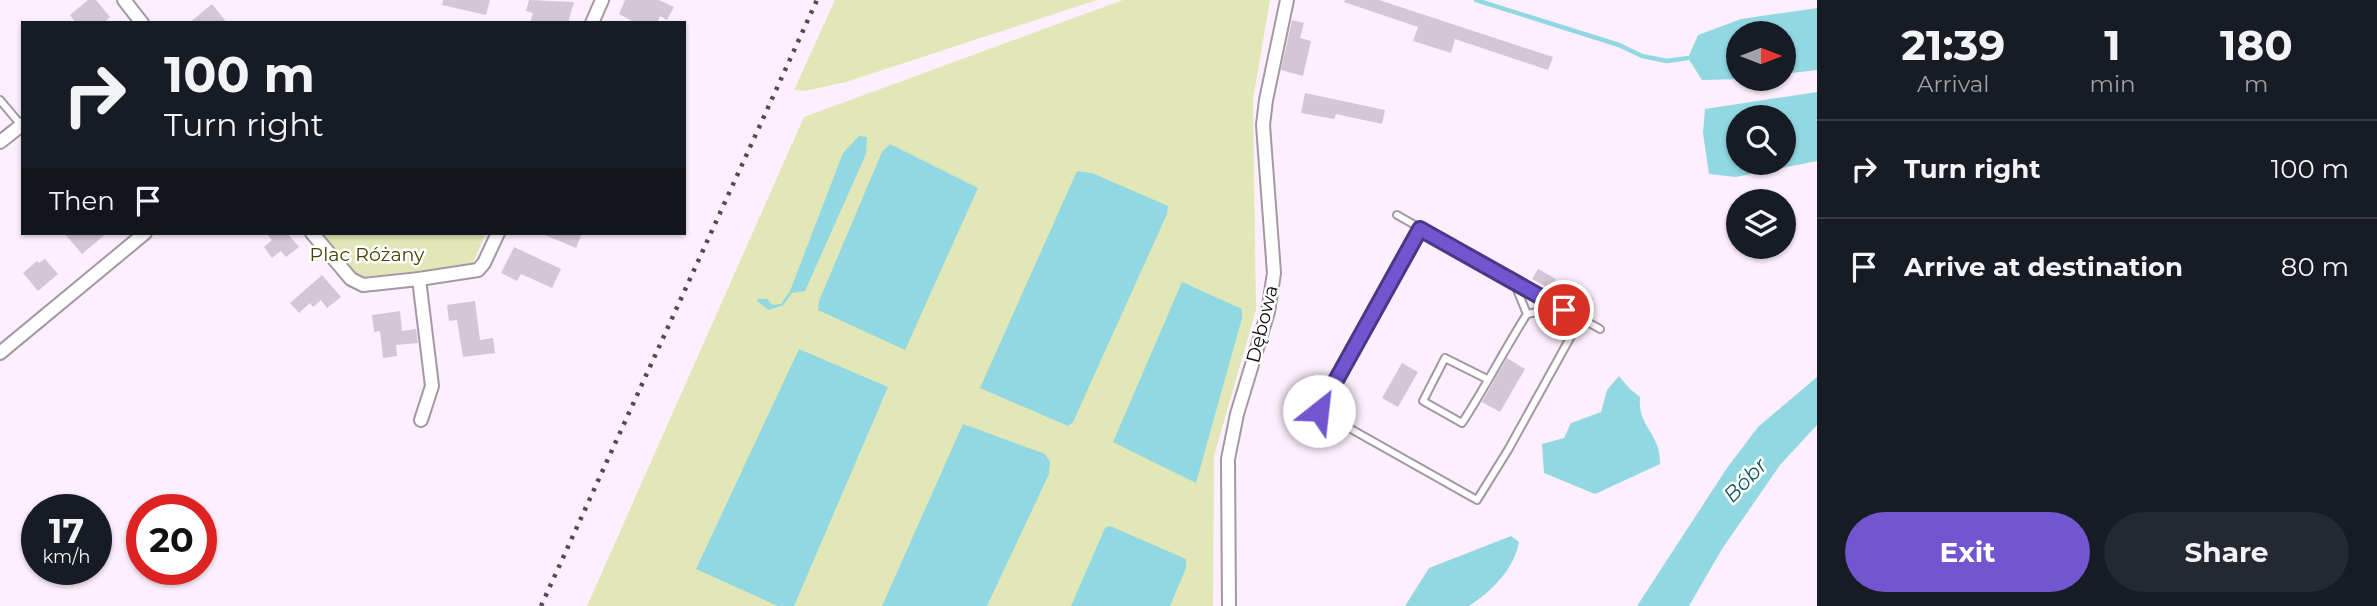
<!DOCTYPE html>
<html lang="en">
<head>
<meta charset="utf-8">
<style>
  :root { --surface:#171b24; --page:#242831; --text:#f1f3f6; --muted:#9ea1a6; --line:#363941; --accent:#7256d0 }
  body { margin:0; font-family:Montserrat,sans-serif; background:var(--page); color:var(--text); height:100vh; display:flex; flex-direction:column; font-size:26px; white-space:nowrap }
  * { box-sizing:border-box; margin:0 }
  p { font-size:23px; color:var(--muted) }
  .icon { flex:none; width:38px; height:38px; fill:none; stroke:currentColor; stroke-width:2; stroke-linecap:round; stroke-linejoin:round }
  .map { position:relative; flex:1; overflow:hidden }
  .drawer { display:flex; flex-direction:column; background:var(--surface); width:560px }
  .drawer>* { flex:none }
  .hud { position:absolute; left:21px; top:21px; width:665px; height:214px; border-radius:0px; box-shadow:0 2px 5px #0004; background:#171b24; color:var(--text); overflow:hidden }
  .needle { width:46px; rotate:90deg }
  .buttons { position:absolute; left:1726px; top:21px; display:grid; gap:14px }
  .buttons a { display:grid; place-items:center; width:70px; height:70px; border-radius:50%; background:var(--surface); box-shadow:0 2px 5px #0004; font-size:35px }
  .speed { position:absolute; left:21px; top:494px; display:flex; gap:14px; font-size:35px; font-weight:700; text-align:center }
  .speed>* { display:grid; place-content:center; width:91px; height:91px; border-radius:50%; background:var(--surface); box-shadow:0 2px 5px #0004; line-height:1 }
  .speed small { font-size:18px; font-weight:400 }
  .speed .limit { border:10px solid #d22; background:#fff; color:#111 }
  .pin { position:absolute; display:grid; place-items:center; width:60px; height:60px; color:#fff; margin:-30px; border:4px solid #fff; border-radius:50%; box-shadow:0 2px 7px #0007 }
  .me { position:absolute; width:77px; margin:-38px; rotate:29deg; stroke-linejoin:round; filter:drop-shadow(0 0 5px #0008) }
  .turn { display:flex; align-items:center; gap:24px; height:147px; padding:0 28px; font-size:32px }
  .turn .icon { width:91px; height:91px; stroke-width:2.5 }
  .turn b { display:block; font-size:49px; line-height:60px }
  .then { display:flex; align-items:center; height:66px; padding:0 28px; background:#0003; gap:14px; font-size:26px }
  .eta { display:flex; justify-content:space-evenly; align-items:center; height:119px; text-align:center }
  .eta b { font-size:42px; font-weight:700; line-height:49px }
  .cta { display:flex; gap:14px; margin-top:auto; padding:14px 28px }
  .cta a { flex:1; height:80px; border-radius:42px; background:var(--accent); color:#fff; font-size:28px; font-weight:700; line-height:80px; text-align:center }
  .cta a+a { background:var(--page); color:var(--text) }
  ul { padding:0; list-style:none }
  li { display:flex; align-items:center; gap:21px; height:98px; padding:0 28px; border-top:2px solid var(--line) }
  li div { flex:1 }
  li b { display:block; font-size:26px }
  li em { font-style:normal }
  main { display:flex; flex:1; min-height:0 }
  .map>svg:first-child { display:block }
  .green { fill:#e1e7b6 }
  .water { fill:#92d8e3; fill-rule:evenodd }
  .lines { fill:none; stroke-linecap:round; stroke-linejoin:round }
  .stream { stroke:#92d8e3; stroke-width:4.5 }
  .building { fill:#d4c7d5 }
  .service-casing { stroke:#a498a4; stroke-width:10 }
  .minor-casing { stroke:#a498a4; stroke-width:16 }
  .service { stroke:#fff; stroke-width:6 }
  .minor { stroke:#fff; stroke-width:12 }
  .rail { stroke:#514b51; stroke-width:4.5; stroke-dasharray:3.5 7; stroke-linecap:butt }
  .route-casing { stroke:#4a3887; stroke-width:18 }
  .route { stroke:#7256d0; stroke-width:12 }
  .labels { text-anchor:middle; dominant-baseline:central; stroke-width:5; stroke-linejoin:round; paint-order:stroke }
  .park-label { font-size:19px; fill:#424504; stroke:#fff }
  .street-label { font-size:19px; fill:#100c10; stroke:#fff }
  .water-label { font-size:21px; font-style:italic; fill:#18545c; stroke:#fff }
</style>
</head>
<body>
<main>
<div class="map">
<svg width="1817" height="606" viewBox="0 0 1817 606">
  <rect width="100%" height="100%" fill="#fdeffd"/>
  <g class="green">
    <polygon points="835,0 1097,0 846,82 805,91 794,90"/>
    <polygon points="1123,0 1270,0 1253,99 1256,310 1214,456 1213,606 587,606 804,117"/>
    <polygon points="321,233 486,233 472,265 362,277 353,272"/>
  </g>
  <g class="water">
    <polygon points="1817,8 1817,70 1783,74 1783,33 1738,33 1738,79 1745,79 1702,80 1688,58 1698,35 1741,19"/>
    <path d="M1817,92v69l-81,16 -27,-3 -6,-41 2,-24zM1738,117h45v46h-45z"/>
    <polygon points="859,136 867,137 866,154 805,291 792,293 783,305 769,310 757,301 758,299 767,299 773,305 781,304 790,291 843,153"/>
    <polygon points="890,144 978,188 905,350 818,310 819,301 882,152"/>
    <polygon points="1077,171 1092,173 1168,206 1167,214 1073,422 1068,426 980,388"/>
    <polygon points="1182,282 1242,309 1242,318 1196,483 1113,442"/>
    <polygon points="799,349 888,387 794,606 778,606 696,569"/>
    <path d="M1619,376l11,13 10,8c-3,30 21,36 20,67l-65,30 -51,-21 -2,-29 22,-6 7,-15 30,-11 6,-22z"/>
    <polygon points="1817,377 1817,425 1780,465 1722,549 1689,606 1637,606 1727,468 1758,427"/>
    <polygon points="963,424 1045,454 1050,462 1049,474 987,606 882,606"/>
    <polygon points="1110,526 1186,559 1186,568 1170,606 1071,606 1105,528"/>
    <path d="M1511,536l8,6c-5,27 -27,49 -50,64h-64l24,-38z"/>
  </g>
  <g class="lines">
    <polyline class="stream" points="1476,0 1619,45 1642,56 1667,61 1688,58"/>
  </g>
  <g class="building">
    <polygon points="88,0 96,0 110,17 103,23 76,23 70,15"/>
    <polygon points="443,0 490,0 486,15 442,5"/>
    <polygon points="529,0 574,2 568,23 530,23 533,13 526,11"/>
    <polygon points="625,0 659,0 674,7 667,20 660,16 657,23 636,23 619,14"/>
    <polygon points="1345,0 1379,0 1553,57 1548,70 1455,39 1451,53 1413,41 1418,27 1344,2"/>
    <polygon points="212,4 227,23 189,23"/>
    <polygon points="1292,20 1304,23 1300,38 1311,41 1303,76 1281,70"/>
    <polygon points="1305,93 1385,110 1382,124 1336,114 1334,119 1301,113"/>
    <polygon points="64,233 107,233 82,254"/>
    <polygon points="266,233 287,233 299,247 286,257 281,251 272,258 264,247 272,240"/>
    <polygon points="540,233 582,233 576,248"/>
    <polygon points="514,247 561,269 552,288 521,274 517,281 501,273"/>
    <polygon points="45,259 58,274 38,291 23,273 37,261 39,263"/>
    <polygon points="1538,269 1556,279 1550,289 1532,279"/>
    <polygon points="322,275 341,297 327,308 321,300 313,307 310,303 299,313 290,303"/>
    <polygon points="1575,288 1593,298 1587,309 1569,300"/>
    <polygon points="475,301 480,340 493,338 495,353 463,357 457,320 449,321 447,305"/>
    <polygon points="400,311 402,331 416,329 418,343 396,345 397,356 383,358 380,331 374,332 372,315"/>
    <polygon points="1507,358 1525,369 1500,412 1482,402"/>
    <polygon points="1402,363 1418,372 1398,407 1382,398"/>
  </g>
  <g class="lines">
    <defs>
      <g id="service">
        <polyline points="0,100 21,125"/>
        <polyline points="1397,215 1600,329"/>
        <polyline points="1420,229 1319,411 1477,500 1508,450 1580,320"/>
        <polyline points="1527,314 1542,311 1548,301"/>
        <path d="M1487,379l-42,-21 -22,43 39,22c23,-35 42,-73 65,-109l-13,-32"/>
      </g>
      <g id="minor">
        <polyline points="124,0 142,23"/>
        <polyline points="592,23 602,0"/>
        <polyline points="0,142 23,124"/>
        <polyline points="312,233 351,279 363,285 419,279 478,270 484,263 498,233"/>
        <polyline points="419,279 432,386 421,420"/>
        <polyline points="0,353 145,233"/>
        <polyline points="1229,606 1228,459 1237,414 1268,312 1274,273 1263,125 1266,100 1287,0"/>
      </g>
    </defs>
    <use href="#service" class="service-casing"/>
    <use href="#minor" class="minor-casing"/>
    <use href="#service" class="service"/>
    <use href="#minor" class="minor"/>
    <polyline class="rail" points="541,606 817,0"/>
  </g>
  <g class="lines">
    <defs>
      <polyline id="route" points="1319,411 1420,229 1564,310"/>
    </defs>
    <use href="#route" class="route-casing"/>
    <use href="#route" class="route"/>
  </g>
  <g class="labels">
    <g class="park-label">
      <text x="367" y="254">Plac Różany</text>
    </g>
    <g class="street-label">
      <text transform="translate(1262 324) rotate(-76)">Dębowa</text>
    </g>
    <g class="water-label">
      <text transform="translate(1745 480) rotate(-46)">Bóbr</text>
    </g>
  </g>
</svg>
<div class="buttons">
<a><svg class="needle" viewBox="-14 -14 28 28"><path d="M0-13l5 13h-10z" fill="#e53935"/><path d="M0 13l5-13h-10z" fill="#9ea1a6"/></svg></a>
<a><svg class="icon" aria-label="search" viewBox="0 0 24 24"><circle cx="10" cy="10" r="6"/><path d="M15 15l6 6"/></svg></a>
<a><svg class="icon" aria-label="layers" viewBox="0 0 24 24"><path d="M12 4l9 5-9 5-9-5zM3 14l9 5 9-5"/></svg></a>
</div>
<div class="speed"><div>17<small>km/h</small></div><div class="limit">20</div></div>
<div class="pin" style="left:1564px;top:310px;background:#d93025"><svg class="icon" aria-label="arrive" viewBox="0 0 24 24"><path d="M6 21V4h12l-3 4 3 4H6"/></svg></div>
<svg class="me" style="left:1319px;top:411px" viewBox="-20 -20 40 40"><circle r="19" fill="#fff"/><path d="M0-13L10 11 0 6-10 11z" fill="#7256d0"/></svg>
<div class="hud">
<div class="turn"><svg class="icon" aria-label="right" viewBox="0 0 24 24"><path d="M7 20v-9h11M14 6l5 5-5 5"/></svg><div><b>100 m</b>Turn right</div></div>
<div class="then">Then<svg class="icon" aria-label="arrive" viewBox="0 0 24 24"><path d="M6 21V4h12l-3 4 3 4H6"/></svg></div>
</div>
</div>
<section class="drawer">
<div class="eta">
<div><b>21:39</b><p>Arrival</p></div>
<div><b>1</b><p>min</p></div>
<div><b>180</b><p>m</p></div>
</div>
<ul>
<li><svg class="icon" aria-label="right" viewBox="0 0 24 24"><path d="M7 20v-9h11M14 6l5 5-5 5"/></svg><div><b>Turn right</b></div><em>100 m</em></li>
<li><svg class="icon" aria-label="arrive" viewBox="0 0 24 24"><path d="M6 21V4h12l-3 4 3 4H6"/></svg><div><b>Arrive at destination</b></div><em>80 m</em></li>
</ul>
<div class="cta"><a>Exit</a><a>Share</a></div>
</section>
</main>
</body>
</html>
